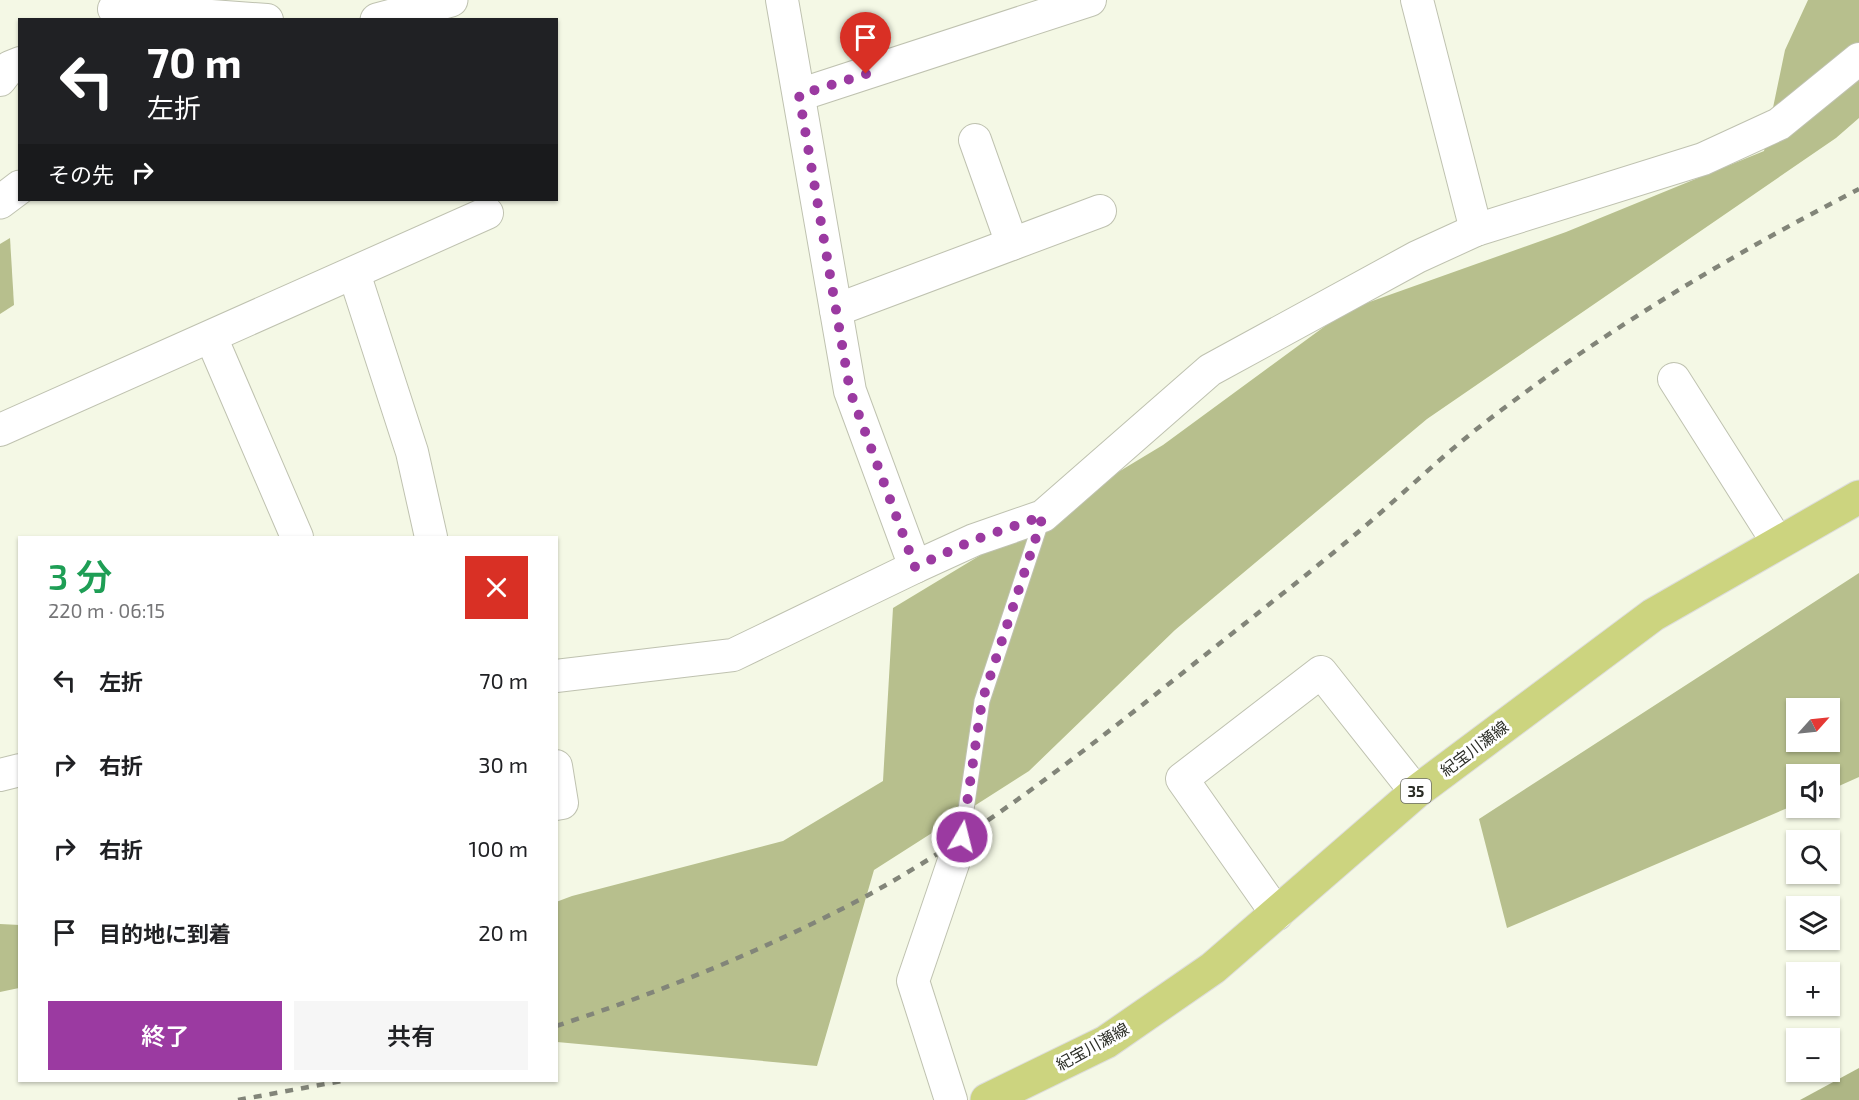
<!DOCTYPE html>
<html lang="ja">
<head>
<meta charset="utf-8">
<style>
  :root { --surface:#fff; --page:#f6f6f6; --text:#202124; --muted:#757577; --accent:#9b3aa1 }
  body { margin:0; font-family:"Exo 2","Noto Sans JP",sans-serif; background:var(--page); color:var(--text); height:100vh; display:flex; flex-direction:column; font-size:22px; white-space:nowrap }
  * { box-sizing:border-box; margin:0 }
  p { font-size:20px; color:var(--muted) }
  .icon { flex:none; width:33px; height:33px; fill:none; stroke:currentColor; stroke-width:2; stroke-linecap:round; stroke-linejoin:round }
  .map { position:relative; flex:1; overflow:hidden }
  .details { position:absolute; left:18px; top:536px; width:540px; height:546px; display:flex; flex-direction:column; background:var(--surface); border-radius:0px; box-shadow:0 2px 4px #0004 }
  .details>* { flex:none }
  .banner { position:absolute; left:18px; top:18px; width:540px; height:183px; border-radius:0px; box-shadow:0 2px 4px #0004; background:#202124; color:#fff; overflow:hidden }
  .needle { width:39px; rotate:63deg }
  .fabs { position:absolute; left:1786px; top:698px; display:grid; gap:12px }
  .fabs a { display:grid; place-items:center; width:54px; height:54px; border-radius:0px; background:var(--surface); box-shadow:0 2px 4px #0004; font-size:30px }
  .pin { position:absolute; display:grid; place-items:center; width:51px; height:51px; color:#fff; margin:-62px -26px; border-radius:50% 50% 50% 0; rotate:-45deg; box-shadow:0 0 6px #0007 }
  .pin .icon { rotate:45deg }
  .me { position:absolute; width:66px; margin:-33px; rotate:8deg; stroke-linejoin:round; filter:drop-shadow(0 0 4px #0008) }
  .turn { display:flex; align-items:center; gap:21px; height:126px; padding:0 30px; font-size:27px }
  .turn .icon { width:78px; height:78px; stroke-width:2.5 }
  .turn b { display:block; font-size:42px; line-height:51px }
  .then { display:flex; align-items:center; height:57px; padding:0 30px; background:#0003; gap:12px; font-size:22px }
  .round { display:grid; place-items:center; flex:none; width:63px; height:63px; border-radius:0px; background:var(--page) }
  .head { display:flex; align-items:center; justify-content:space-between; height:102px; padding:0 30px }
  h1 { font-size:36px; font-weight:600; line-height:45px; color:#1e9e55 }
  .button { display:flex; gap:12px; margin-top:auto; padding:12px 30px }
  .button a { flex:1; height:69px; border-radius:0px; background:var(--accent); color:#fff; font-size:24px; font-weight:600; line-height:69px; text-align:center }
  .button a+a { background:var(--page); color:var(--text) }
  ul { padding:0; list-style:none }
  li { display:flex; align-items:center; gap:18px; height:84px; padding:0 30px }
  li div { flex:1 }
  li b { display:block; font-size:22px }
  li em { font-style:normal }
  .map>svg:first-child { display:block }
  .forest { fill:#b7bf8d; fill-rule:evenodd }
  .water { fill:#aeb685 }
  .lines { fill:none; stroke-linecap:round; stroke-linejoin:round }
  .lane-casing { stroke:#bfc2b0; stroke-width:17 }
  .street-casing { stroke:#bfc2b0; stroke-width:34 }
  .secondary-casing { stroke:#bfc2b0; stroke-width:35 }
  .primary-casing { stroke:#dddddc; stroke-width:35 }
  .lane { stroke:#fff; stroke-width:15 }
  .street { stroke:#fff; stroke-width:32 }
  .secondary { stroke:#fff; stroke-width:33 }
  .primary { stroke:#ccd47f; stroke-width:33 }
  .rail { stroke:#828579; stroke-width:4.5; stroke-dasharray:8 8; stroke-linecap:butt }
  .route { stroke:#9b3aa1; stroke-width:10; stroke-dasharray:0 18 }
  .labels { text-anchor:middle; dominant-baseline:central; stroke-width:6; stroke-linejoin:round; paint-order:stroke }
  .shield { fill:#fff; stroke:#6b6c67; stroke-width:1.5 }
  .shield-label { font-size:15px; font-weight:bold; fill:#2b2d26 }
  .street-label { font-size:16px; fill:#2b2d26; stroke:#fff }
</style>
</head>
<body>
<div class="map">
<svg width="1859" height="1100" viewBox="0 0 1859 1100">
  <rect width="100%" height="100%" fill="#f4f8e5"/>
  <g class="forest">
    <polygon points="1808,0 1859,0 1859,118 1836,138 1427,419 1175,630 1029,771 874,870 817,1066 557,1042 556,902 572,896 783,841 883,781 893,608 1163,445 1347,310 1566,232 1764,151 1785,50"/>
    <polygon points="10,238 14,305 0,314 0,244"/>
    <path d="M1859,573v204l-29,13v-16h-33v30l-290,124 -28,-109zM1797,708h33v33h-33z"/>
    <polygon points="0,924 20,925 19,988 0,992"/>
  </g>
  <polygon class="water" points="1859,1068 1859,1100 1800,1100"/>
  <g class="lines">
    <defs>
      <polyline id="lane" points="962,837 982,701 1043,516"/>
      <g id="street">
        <polyline points="1417,0 1476,230"/>
        <polyline points="114,9 267,20"/>
        <polyline points="0,80 10,67 20,63"/>
        <polyline points="799,95 1090,0"/>
        <polyline points="975,140 1012,244"/>
        <polyline points="354,273 412,452 431,537"/>
        <polyline points="836,310 1100,211"/>
        <polyline points="211,337 297,537"/>
        <polyline points="1674,379 1778,543"/>
        <polyline points="0,430 487,213"/>
        <polyline points="915,567 974,540 1043,516 1210,370 1417,257 1476,230 1703,159 1779,124 1859,59"/>
        <polyline points="556,676 733,655 915,567 850,391 782,0"/>
        <polyline points="556,766 562,803 556,804"/>
        <polyline points="0,775 20,770"/>
        <polyline points="1277,914 1182,779 1321,672 1416,792"/>
        <polyline points="951,1100 913,981 962,837"/>
      </g>
      <g id="secondary">
        <polyline points="377,20 451,0"/>
        <polyline points="0,202 20,187"/>
      </g>
      <polyline id="primary" points="987,1100 1106,1042 1213,968 1416,792 1653,615 1859,497"/>
    </defs>
    <use href="#lane" class="lane-casing"/>
    <use href="#street" class="street-casing"/>
    <use href="#secondary" class="secondary-casing"/>
    <use href="#primary" class="primary-casing"/>
    <use href="#lane" class="lane"/>
    <use href="#street" class="street"/>
    <use href="#secondary" class="secondary"/>
    <use href="#primary" class="primary"/>
    <g class="rail">
      <path d="M556,1026c105,-34 206,-75 303,-126 115,-62 219,-144 321,-225 57,-46 115,-90 171,-137 46,-38 89,-81 136,-117 117,-90 242,-165 372,-232"/>
      <polyline points="238,1100 347,1080"/>
    </g>
  </g>
  <g class="lines">
    <polyline class="route" points="866,74 799,95 850,391 915,567 974,540 1043,516 982,701 962,837"/>
  </g>
  <g class="labels">
    <rect class="shield" x="1401" y="779" width="30" height="24" rx="4.5"/>
    <g class="shield-label">
      <text x="1416" y="791">35</text>
    </g>
    <g class="street-label">
      <text transform="translate(1474 748) rotate(-37)">紀宝川瀬線</text>
      <text transform="translate(1092 1046) rotate(-29)">紀宝川瀬線</text>
    </g>
  </g>
</svg>
<div class="fabs">
<a><svg class="needle" viewBox="-14 -14 28 28"><path d="M0-13l5 13h-10z" fill="#e53935"/><path d="M0 13l5-13h-10z" fill="#757577"/></svg></a>
<a><svg class="icon" aria-label="sound" viewBox="0 0 24 24"><path d="M4 9h4l5-4v14l-5-4H4zM17 9q2 3 0 6"/></svg></a>
<a><svg class="icon" aria-label="search" viewBox="0 0 24 24"><circle cx="10" cy="10" r="6"/><path d="M15 15l6 6"/></svg></a>
<a><svg class="icon" aria-label="layers" viewBox="0 0 24 24"><path d="M12 4l9 5-9 5-9-5zM3 14l9 5 9-5"/></svg></a>
<a>+</a>
<a>−</a>
</div>
<div class="pin" style="left:866px;top:74px;background:#d93025"><svg class="icon" aria-label="arrive" viewBox="0 0 24 24"><path d="M6 21V4h12l-3 4 3 4H6"/></svg></div>
<svg class="me" style="left:962px;top:837px" viewBox="-20 -20 40 40"><circle r="17" fill="#9b3aa1" stroke="#fff" stroke-width="3"/><path d="M0-11L8 9 0 5-8 9z" fill="#fff"/></svg>
<div class="banner">
<div class="turn"><svg class="icon" aria-label="left" viewBox="0 0 24 24"><path d="M17 20v-9H6M10 6l-5 5 5 5"/></svg><div><b>70 m</b>左折</div></div>
<div class="then">その先<svg class="icon" aria-label="right" viewBox="0 0 24 24"><path d="M7 20v-9h11M14 6l5 5-5 5"/></svg></div>
</div>
<section class="details">
<div class="head"><div><h1>3 分</h1><p>220 m · 06:15</p></div><a class="round" style="background:#d93025;color:#fff"><svg class="icon" aria-label="close" viewBox="0 0 24 24"><path d="M6 6l12 12M18 6L6 18"/></svg></a></div>
<ul>
<li><svg class="icon" aria-label="left" viewBox="0 0 24 24"><path d="M17 20v-9H6M10 6l-5 5 5 5"/></svg><div><b>左折</b></div><em>70 m</em></li>
<li><svg class="icon" aria-label="right" viewBox="0 0 24 24"><path d="M7 20v-9h11M14 6l5 5-5 5"/></svg><div><b>右折</b></div><em>30 m</em></li>
<li><svg class="icon" aria-label="right" viewBox="0 0 24 24"><path d="M7 20v-9h11M14 6l5 5-5 5"/></svg><div><b>右折</b></div><em>100 m</em></li>
<li><svg class="icon" aria-label="arrive" viewBox="0 0 24 24"><path d="M6 21V4h12l-3 4 3 4H6"/></svg><div><b>目的地に到着</b></div><em>20 m</em></li>
</ul>
<div class="button"><a>終了</a><a>共有</a></div>
</section>
</div>
</body>
</html>
